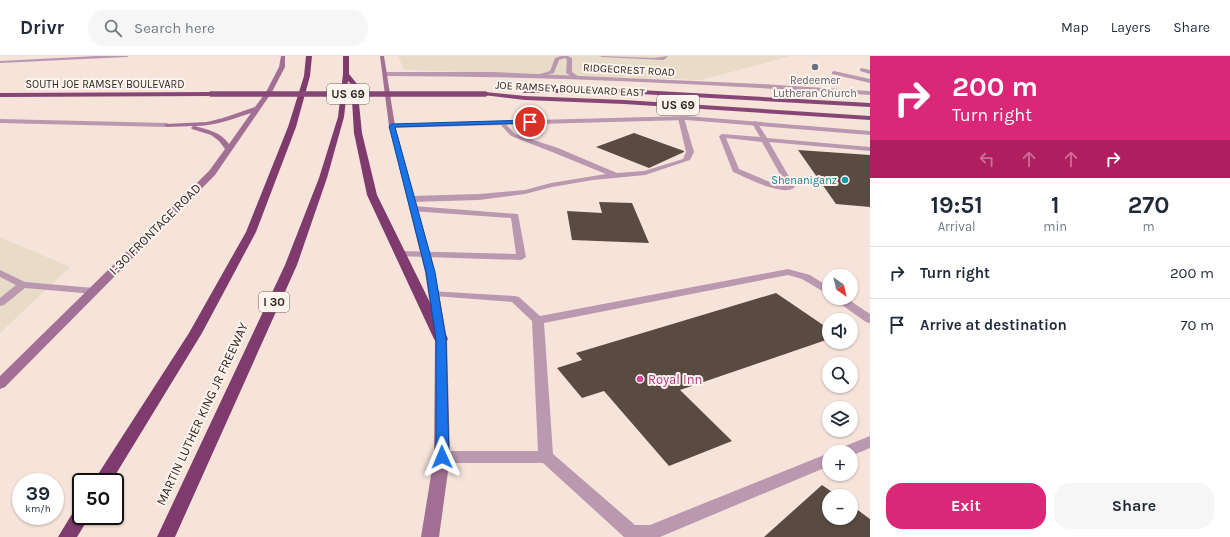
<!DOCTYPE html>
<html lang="en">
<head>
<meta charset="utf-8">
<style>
  :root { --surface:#fff; --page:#f6f6f7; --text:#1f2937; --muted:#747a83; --line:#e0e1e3; --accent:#db2777 }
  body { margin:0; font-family:Karla,sans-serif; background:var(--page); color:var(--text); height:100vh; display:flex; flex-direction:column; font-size:15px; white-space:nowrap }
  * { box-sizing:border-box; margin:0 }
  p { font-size:13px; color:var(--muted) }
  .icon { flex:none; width:22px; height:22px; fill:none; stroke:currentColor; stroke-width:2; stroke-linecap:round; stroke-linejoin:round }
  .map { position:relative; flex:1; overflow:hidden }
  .drawer { display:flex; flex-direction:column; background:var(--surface); width:360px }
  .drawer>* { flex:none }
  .banner { background:#db2777; color:#fff; overflow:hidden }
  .needle { width:26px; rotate:146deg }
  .fabs { position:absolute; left:822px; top:213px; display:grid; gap:8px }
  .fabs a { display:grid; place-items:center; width:36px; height:36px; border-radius:50%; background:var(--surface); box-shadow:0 1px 3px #0004; font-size:20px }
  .speed { position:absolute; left:12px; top:417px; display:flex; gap:8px; font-size:20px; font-weight:700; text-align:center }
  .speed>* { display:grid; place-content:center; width:52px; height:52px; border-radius:50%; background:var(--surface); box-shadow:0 1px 3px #0004; line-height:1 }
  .speed small { font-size:10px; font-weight:400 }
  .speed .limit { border:2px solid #111; border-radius:6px; background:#fff; color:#111 }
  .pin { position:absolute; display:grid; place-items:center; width:34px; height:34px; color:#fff; margin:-17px; border:2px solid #fff; border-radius:50%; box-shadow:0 1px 4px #0007 }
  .me { position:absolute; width:44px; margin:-22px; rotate:359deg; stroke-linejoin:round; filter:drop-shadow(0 0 3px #0008) }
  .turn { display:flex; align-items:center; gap:14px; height:84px; padding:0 16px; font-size:18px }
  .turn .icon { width:52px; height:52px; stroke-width:2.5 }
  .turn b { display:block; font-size:28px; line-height:34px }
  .lanes { display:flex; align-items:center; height:38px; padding:0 16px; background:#0003; justify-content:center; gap:20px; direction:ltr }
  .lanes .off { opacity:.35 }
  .eta { display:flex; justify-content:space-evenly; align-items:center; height:68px; text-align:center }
  .eta b { font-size:24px; font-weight:700; line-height:28px }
  .button { display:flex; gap:8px; margin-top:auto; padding:8px 16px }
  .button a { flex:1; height:46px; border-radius:16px; background:var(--accent); color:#fff; font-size:16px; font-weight:700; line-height:46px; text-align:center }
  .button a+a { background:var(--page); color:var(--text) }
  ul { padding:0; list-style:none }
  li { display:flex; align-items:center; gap:12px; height:52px; padding:0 16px; border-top:1px solid var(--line) }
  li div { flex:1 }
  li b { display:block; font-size:15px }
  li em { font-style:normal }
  header { display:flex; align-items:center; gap:24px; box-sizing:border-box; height:56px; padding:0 20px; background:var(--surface); border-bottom:1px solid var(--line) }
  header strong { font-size:19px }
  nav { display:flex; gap:22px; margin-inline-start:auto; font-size:14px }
  .search { width:280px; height:36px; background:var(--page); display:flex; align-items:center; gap:10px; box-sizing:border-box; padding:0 14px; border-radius:16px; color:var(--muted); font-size:15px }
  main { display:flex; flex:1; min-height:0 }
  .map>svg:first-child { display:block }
  .commercial { fill:#e8dcc8 }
  .building { fill:#594b42 }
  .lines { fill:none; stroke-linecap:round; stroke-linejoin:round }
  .service { fill:#ba98b0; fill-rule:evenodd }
  .tertiary { fill:#ba98b0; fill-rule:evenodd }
  .secondary { fill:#a27094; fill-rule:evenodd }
  .trunk { fill:#884677; fill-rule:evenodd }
  .motorway { fill:#7f3a6e; fill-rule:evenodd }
  .trunk-bridge { stroke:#884677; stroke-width:5.5 }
  .route { fill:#1a73e8; stroke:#114b97 }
  .worship-dot { fill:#6b7280; stroke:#fef3ed; stroke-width:1.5 }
  .culture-dot { fill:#0f9aa8; stroke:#fef3ed; stroke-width:1.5 }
  .hotel-dot { fill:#d1479c; stroke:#fef3ed; stroke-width:1.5 }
  .labels { text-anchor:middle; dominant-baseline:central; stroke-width:4; stroke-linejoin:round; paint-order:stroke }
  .far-street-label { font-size:11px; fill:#2d2622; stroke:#fef3ed }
  .far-worship-label { font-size:11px; fill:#5b616d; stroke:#fef3ed }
  .far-culture-label { font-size:11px; fill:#0d838f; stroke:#fef3ed; text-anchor:end }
  .shield { fill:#fef3ed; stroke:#6c645f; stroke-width:1 }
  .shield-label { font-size:12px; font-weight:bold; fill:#2d2622 }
  .street-label { font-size:13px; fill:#2d2622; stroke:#fef3ed }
  .hotel-label { font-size:13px; fill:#b23c85; stroke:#fef3ed; text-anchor:start }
</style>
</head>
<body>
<header>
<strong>Drivr</strong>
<div class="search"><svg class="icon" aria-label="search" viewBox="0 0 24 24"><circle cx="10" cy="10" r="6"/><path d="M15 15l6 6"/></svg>Search here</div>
<nav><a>Map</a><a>Layers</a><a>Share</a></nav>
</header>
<main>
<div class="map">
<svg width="870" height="481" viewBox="0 0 870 481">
  <rect width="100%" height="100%" fill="#f6e4da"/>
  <g class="commercial">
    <polygon points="398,0 791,0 701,24 404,14"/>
    <polygon points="0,181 70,211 0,277"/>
  </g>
  <g class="building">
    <polygon points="634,77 684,95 684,96 649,112 596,91"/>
    <polygon points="798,94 870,99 870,151 836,148"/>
    <polygon points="599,146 632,147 649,187 572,184 567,155 602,157"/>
    <polygon points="776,237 829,273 829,283 680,334 732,385 669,410 604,335 582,342 557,312 582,304 576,297"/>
    <polygon points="822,429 838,440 829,440 829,462 851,462 851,449 870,463 870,481 764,481"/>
  </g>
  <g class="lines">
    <g class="service">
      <polygon points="561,0 568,0 572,2 572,16 579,21 579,23 575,23 566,17 567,4 565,2 559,4 554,17 537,21 537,19 550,15 555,2"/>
      <polygon points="600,0 654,2 668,0 664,4 602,1"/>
      <polygon points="862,12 870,14 870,18 860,15 860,13"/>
      <polygon points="834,15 870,23 870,27 832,18 832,16"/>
      <polygon points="679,61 684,62 694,96 690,104 645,119 593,124 552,131 525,138 479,144 411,146 407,143 411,140 479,138 525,134 551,127 606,118 552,96 511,80 499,67 499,65 503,65 515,78 558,92 617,117 644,115 683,103 686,96 678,62"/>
      <path d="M755,65l2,1 10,16 103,9v4l-101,-9 26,45c-12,11 -49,-10 -62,-15l-14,-36 3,-2 38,3 -8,-14zM726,82l36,4 24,43h-9l-38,-16z"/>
      <polygon points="414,150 518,158 526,201 521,204 396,200 395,198 396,196 400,195 516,198 511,162 411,155 410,153 411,151"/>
      <polygon points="788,213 810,219 829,231 829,239 802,223 788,219 544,267 553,398 635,469 650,469 829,397 829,410 660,481 624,481 543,407 442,407 437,405 434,401 437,397 442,395 538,395 532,265 512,246 434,240 430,239 429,237 430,235 515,240 519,241 540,260"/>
      <polygon points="0,214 25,226 94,232 99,235 94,238 25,232 4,249 0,250 0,242 16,229 0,221"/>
      <polygon points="832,242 846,242 870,258 870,267 866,266"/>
      <polygon points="870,380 870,392 851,400 851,396 838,396 840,392"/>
    </g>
    <g class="tertiary">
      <polygon points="96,0 129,0 127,1 0,7 0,5"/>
      <path d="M493,16l268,12 109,7v4c-161,-11 -323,-19 -484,-19l-3,-2 3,-2z"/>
      <polygon points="686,60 870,75 870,79 686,64 392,72 389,70 392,68"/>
      <polygon points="0,63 167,67 170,69 167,71 0,67"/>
    </g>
    <g class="secondary">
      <path d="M281,0h4v11l-13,25 -57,83 -210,212 -5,2v-13l209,-205 16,-22 -6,-8 -8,-6 -19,-6 -1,-1 2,-2 -26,1 -3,-2 1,-1 42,-2 16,-4 32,-11 11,-15 13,-25zM251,57l-22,31c-8,-12 -21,-14 -34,-18 20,0 38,-7 56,-13z"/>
      <polygon points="380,0 384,0 395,70 435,216 447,283 450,401 439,481 421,481 434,401 435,283 425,216 389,70"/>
    </g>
    <g class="trunk">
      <polygon points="622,33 870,47 870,51 622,37 524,37 521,35 524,33"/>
      <polygon points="485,36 525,40 624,44 870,60 870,64 624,48 525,44 483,39 483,37"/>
      <polygon points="0,37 211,36 214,38 211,40 0,41"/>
    </g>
    <g class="motorway">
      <polygon points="306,0 312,0 310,20 296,71 256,176 202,277 111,426 93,426 189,277 246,176 288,71 304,20"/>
      <polygon points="343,0 349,0 349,18 357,28 362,77 377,139 448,283 446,286 441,287 436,286 434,283 367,139 354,77 351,28 348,25 344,61 327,122 297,209 175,481 157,481 285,209 319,122 338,61 343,18"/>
      <polygon points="81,451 81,460 90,460 77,481 58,481 75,453"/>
    </g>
    <polyline class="trunk-bridge" points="211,38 485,38"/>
  </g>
  <polygon class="route" points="530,64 533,66 532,67 395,71 435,216 446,283 449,401 447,405 442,406 438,405 436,401 436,283 426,216 389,70 392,68"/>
  <circle class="worship-dot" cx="815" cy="11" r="4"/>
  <circle class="culture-dot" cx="845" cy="124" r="4"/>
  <circle class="hotel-dot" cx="640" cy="323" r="4"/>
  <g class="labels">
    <g class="far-street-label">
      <text transform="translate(629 14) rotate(3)">RIDGECREST ROAD</text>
      <text x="105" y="28">SOUTH JOE RAMSEY BOULEVARD</text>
      <text transform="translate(570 33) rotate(3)">JOE RAMSEY BOULEVARD EAST</text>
    </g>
    <g class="far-worship-label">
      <text x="815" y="24">Redeemer<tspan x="815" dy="13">Lutheran Church</tspan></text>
    </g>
    <g class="far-culture-label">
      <text x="837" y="124">Shenaniganz</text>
    </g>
    <g class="shield">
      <rect x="327" y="28" width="42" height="20" rx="3"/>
      <rect x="657" y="39" width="42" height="20" rx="3"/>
      <rect x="259" y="236" width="30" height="20" rx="3"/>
    </g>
    <g class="shield-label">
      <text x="348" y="38">US 69</text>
      <text x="678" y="49">US 69</text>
      <text x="274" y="246">I 30</text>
    </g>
    <g class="street-label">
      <text transform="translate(155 173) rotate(-45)">I-30 FRONTAGE ROAD</text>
      <text transform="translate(202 358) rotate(-65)">MARTIN LUTHER KING JR FREEWAY</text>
    </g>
    <g class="hotel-label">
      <text x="648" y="323">Royal Inn</text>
    </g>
  </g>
</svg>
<div class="fabs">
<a><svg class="needle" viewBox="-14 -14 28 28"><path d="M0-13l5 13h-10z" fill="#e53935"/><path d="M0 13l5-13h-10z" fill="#747a83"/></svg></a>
<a><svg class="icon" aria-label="sound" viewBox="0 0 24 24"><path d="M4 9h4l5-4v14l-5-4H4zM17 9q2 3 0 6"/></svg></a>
<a><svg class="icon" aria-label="search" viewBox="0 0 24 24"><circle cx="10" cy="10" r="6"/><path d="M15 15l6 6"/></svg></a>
<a><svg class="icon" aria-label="layers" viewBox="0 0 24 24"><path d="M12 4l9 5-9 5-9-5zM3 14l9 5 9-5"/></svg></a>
<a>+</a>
<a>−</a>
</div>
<div class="speed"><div>39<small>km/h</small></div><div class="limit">50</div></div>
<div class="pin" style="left:530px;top:66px;background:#d93025"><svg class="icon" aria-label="arrive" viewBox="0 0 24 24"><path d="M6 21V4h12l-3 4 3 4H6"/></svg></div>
<svg class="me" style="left:442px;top:401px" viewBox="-20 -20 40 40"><path d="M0-17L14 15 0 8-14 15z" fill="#1a73e8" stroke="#fff" stroke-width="4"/></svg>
</div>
<section class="drawer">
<div class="banner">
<div class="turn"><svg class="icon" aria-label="right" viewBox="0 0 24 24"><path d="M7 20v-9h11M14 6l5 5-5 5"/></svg><div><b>200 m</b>Turn right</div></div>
<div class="lanes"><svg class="icon off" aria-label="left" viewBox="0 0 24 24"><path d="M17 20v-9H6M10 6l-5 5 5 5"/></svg><svg class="icon off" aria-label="ahead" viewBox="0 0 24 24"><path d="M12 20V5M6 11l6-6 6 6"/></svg><svg class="icon off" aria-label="ahead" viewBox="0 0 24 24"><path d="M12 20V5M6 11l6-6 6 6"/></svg><svg class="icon" aria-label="right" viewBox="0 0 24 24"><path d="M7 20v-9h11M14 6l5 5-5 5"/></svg></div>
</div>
<div class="eta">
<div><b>19:51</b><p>Arrival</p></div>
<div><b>1</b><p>min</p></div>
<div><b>270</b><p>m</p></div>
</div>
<ul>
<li><svg class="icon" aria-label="right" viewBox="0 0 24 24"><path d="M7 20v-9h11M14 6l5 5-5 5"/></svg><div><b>Turn right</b></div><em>200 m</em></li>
<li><svg class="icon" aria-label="arrive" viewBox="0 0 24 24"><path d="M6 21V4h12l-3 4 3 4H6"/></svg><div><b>Arrive at destination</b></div><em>70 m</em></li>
</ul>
<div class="button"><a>Exit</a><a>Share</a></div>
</section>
</main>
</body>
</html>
